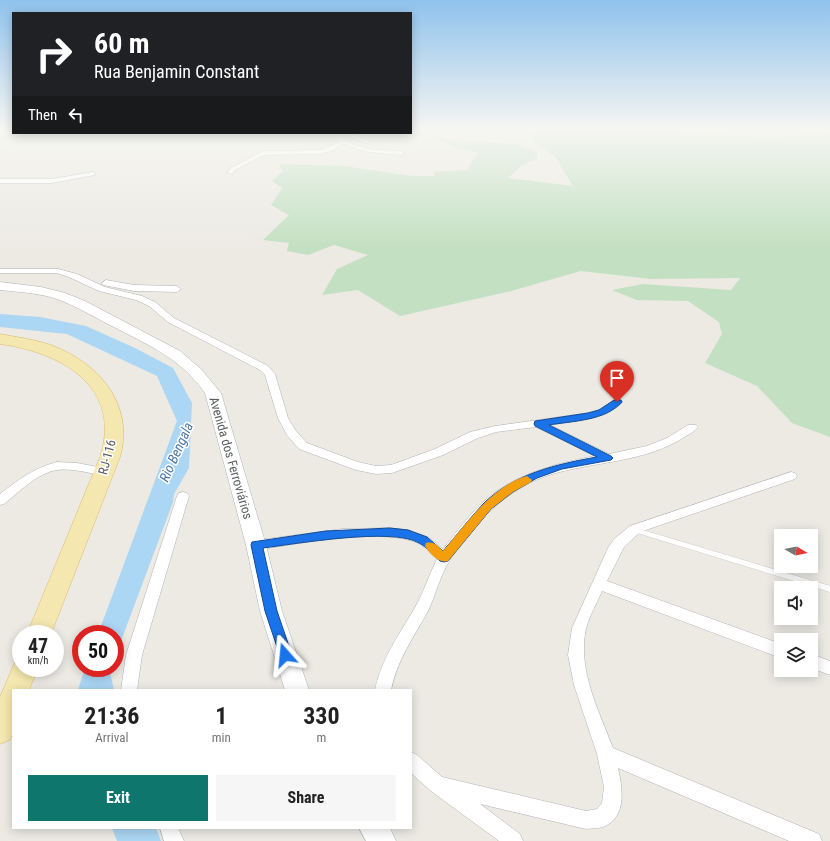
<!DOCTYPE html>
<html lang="en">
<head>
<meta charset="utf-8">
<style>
  :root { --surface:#fff; --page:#f6f6f6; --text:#222; --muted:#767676; --accent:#0f766e }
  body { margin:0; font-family:"Roboto Condensed",sans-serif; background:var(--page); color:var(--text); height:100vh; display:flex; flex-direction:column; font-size:15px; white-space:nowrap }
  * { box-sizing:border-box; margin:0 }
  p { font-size:13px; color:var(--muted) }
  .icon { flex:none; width:22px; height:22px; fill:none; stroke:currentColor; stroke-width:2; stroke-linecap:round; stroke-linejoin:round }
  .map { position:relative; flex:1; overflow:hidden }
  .details { position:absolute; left:12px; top:689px; width:400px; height:140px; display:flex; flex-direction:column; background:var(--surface); border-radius:0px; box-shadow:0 2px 10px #0003 }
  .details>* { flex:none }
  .banner { position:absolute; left:12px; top:12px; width:400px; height:122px; border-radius:0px; box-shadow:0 2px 10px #0003; background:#202124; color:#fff; overflow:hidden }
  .needle { width:26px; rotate:99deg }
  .buttons { position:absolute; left:774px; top:529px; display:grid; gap:8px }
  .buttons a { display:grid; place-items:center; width:44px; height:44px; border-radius:0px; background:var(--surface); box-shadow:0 2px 10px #0003; font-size:20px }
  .speed { position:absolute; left:12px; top:625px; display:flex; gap:8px; font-size:20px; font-weight:700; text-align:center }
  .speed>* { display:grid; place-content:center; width:52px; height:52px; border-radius:50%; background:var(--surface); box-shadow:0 2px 10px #0003; line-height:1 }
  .speed small { font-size:10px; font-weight:400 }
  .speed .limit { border:6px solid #d22; background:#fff; color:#111 }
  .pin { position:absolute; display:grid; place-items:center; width:34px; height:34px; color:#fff; margin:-41px -17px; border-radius:50% 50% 50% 0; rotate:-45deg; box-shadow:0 0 4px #0007 }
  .pin .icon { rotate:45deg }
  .me { position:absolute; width:44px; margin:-22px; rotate:342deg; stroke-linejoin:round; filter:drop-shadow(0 0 3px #0008) }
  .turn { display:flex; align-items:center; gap:14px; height:84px; padding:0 16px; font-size:18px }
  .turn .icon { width:52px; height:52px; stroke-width:2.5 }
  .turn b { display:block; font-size:28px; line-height:34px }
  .then { display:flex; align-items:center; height:38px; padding:0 16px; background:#0003; gap:8px; font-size:15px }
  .eta { display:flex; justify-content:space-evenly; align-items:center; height:68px; text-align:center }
  .eta b { font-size:24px; font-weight:700; line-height:28px }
  .primary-button { display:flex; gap:8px; margin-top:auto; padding:8px 16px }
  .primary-button a { flex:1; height:46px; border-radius:0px; background:var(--accent); color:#fff; font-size:16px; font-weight:700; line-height:46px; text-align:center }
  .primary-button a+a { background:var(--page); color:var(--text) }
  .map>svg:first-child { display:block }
  .green { fill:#c3e0c2 }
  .water { fill:#abd6f4 }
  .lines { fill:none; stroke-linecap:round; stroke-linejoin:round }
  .service-casing { stroke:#b0b3b7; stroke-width:0.5 }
  .minor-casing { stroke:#b0b3b7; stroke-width:1 }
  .secondary-casing { stroke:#afb2b6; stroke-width:1 }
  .primary-casing { stroke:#dfbb69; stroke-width:1 }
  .service { fill:#fff; fill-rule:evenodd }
  .minor { fill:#fff; fill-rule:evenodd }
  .secondary { fill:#fff; fill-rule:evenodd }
  .primary { fill:#f4e7af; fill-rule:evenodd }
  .route { fill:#1a73e8; stroke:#114b97 }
  .slow { fill:#f59e0b }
  .labels { text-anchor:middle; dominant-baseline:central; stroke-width:3; stroke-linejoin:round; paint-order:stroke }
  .street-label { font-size:13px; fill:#5b5e62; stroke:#fff }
  .water-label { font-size:14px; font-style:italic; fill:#4b78a4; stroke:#fff }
</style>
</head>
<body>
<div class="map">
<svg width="830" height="841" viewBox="0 0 830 841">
  <rect width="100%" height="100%" fill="#eceae3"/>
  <polygon class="green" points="533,130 661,130 731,136 774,137 830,134 830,437 792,423 757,386 705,363 722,334 719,322 688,301 637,300 612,290 643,284 731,290 740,278 651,279 581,271 511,291 400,316 358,290 322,295 337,269 368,255 334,245 308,255 287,251 289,243 263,240 289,215 271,205 282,188 272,181 283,171 279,164 344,166 412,176 435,176 433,172 467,170 478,152 459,149 436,139 518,144 537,153 537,158 521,166 508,178 573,186 556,158 535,142"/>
  <g class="water">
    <polygon points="0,314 40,317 86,326 135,348 173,368 192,403 189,468 174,494 173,502 115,657 115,634 98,634 177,421 157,376 67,334 0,327"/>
    <polygon points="85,668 111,668 110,672 114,690 78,690"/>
    <polygon points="112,828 156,828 161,841 117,841"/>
  </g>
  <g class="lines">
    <defs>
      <g id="service">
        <polygon points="740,130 809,130 808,131"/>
        <polygon points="634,528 636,528 830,586 830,592 634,532 633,530"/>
      </g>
      <g id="minor">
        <polygon points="13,131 13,133 16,133 15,134 0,137 0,133"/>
        <path d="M337,133h6l-1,4c15,14 40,13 59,14l3,2 -3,2 -33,-3 -24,-8 -13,7 -10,3 -57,1 -29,15 -3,4 -5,-1 4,-5 32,-17 58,-1 19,-8 -4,-5z"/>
        <polygon points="343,133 351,133 370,142 365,143"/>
        <polygon points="93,172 95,173 95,175 52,183 0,183 0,179 52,179"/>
        <path d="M0,269h58l19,5 28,13 37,9 13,6 19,16 94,48 7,8 13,44 8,13 11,12 51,19 18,4 15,-1 44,-16 35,-17 25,-6 93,-13 10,-3 19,-11 4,1 1,2 -1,2 -15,10 -13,4 -43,7 59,29 38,-8 20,-8 21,-13h8l2,2c-3,4 -8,7 -12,9 -40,27 -92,25 -137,39 -43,14 -75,48 -99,85 -10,15 -14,35 -22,51 -14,26 -31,49 -37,79h-16c7,-34 27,-59 43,-88 7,-14 12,-29 19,-43 -6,-5 -12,-12 -19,-16 -36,-16 -122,1 -162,7l-5,-1 -2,-4 2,-4 91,-12 47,-1 19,2 20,7 15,12c13,-16 25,-33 40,-47 31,-28 72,-38 112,-46l-59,-29 -40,5 -18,6 -35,17 -51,18 -16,1 -20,-4 -57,-21 -12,-14 -9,-17 -13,-43 -5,-5 -92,-48 -19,-16 -13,-6 -37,-9 -28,-13 -14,-5h-57z"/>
        <polygon points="106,280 134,285 177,286 181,289 177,292 134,291 103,285 102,283"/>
        <path d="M57,462l20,1 31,6 2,3 -2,3 -4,1c-15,-3 -31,-8 -47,-6 -20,3 -38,22 -53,34l-4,1v-11c18,-14 34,-26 57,-32z"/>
        <path d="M791,472l4,1 2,3 -2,3 -155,53 -16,15 -17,34 174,63v14l-179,-67c-5,12 -13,25 -16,38 -9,40 13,82 27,119l206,86 3,7h-33l-171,-73c4,18 9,46 -11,57 -6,4 -14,3 -21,4l-106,-25 40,30 3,7h-24l-68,-50 -20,-18v-21l6,3 25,22 144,34 11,-2 5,-6 2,-16 -7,-33 -23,-69 -6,-30 4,-27 36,-80 6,-9 16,-13z"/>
        <polygon points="183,492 187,493 189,496 142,655 137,690 121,690 126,655 177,496 179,493"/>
        <polygon points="811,654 830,661 830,675 811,668"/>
        <polygon points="160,828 178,828 184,841 164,841"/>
      </g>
      <g id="secondary">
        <path d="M0,282l41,5 24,6 20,8 95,50 21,18 20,24 45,152 16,66 27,79h-24l-25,-79 -14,-66 -41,-152c-23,-34 -57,-48 -93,-67 -18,-9 -36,-20 -55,-27 -18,-6 -38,-7 -57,-9z"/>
        <polygon points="359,828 390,828 396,841 366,841"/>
      </g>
      <g id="primary">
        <path d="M0,334c16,3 32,5 48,10 49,17 87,59 72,113l-69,177h-24l73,-177c23,-71 -40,-105 -100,-113z"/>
        <polygon points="21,658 21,668 38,668 29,690 13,690 13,733 10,740 0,744 0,697 16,660"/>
      </g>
    </defs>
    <use href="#service" class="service-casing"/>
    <use href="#minor" class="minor-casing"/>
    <use href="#secondary" class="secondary-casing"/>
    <use href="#primary" class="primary-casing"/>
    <use href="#service" class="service"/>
    <use href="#minor" class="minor"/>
    <use href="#secondary" class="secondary"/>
    <use href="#primary" class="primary"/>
  </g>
  <linearGradient id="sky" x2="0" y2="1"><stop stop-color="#8fc2ed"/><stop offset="0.52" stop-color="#f6f6f2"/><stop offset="1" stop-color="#f6f6f2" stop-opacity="0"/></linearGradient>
  <rect width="830" height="248" fill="url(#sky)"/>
  <path class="route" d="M614,400h7l1,2c-17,19 -50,19 -73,23l62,31 2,2 -2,2 -49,9 -25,9 -24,14 -22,17 -43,52 -4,1 -4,-1c-7,-6 -13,-14 -21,-18 -26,-16 -124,1 -156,5l14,63 15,44 -2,4 -5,2 -4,-2 -16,-48 -14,-66 1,-3 74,-11 64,-3 18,2 19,7 16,14c13,-15 26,-32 40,-47 30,-30 74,-40 114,-47l-62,-31 -1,-2 1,-3 53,-8 11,-3z"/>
  <path class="slow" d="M527,476l5,4 -1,2 -18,10 -22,17 -43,52c-9,3 -19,-8 -23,-15l1,-3c8,-2 12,3 17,8 23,-27 49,-65 84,-75z"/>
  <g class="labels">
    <g class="street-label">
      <text transform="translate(107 457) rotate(-75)">RJ-116</text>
      <text transform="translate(231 458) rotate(74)">Avenida dos Ferroviários</text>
    </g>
    <g class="water-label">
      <text transform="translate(176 452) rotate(-66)">Rio Bengala</text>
    </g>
  </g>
</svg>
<div class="buttons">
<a><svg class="needle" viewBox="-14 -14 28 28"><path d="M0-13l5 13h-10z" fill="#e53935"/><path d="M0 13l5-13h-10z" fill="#767676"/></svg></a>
<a><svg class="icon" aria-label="sound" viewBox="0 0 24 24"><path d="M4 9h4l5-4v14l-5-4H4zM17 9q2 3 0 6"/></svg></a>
<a><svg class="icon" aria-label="layers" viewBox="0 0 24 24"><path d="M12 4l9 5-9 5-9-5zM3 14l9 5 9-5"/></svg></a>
</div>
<div class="speed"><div>47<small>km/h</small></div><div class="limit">50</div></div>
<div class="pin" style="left:617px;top:402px;background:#d93025"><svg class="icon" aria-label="arrive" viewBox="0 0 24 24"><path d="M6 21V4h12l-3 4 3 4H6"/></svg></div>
<svg class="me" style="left:285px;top:655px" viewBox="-20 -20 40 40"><path d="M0-17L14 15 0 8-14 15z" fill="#1a73e8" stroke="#fff" stroke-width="4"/></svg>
<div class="banner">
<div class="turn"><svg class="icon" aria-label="right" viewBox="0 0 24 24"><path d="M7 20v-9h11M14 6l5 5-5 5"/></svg><div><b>60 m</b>Rua Benjamin Constant</div></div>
<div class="then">Then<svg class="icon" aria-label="left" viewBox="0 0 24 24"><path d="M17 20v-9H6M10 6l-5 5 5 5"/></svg></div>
</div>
<section class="details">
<div class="eta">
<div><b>21:36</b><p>Arrival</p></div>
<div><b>1</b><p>min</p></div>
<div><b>330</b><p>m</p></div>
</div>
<div class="primary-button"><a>Exit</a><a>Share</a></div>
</section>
</div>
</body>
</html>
